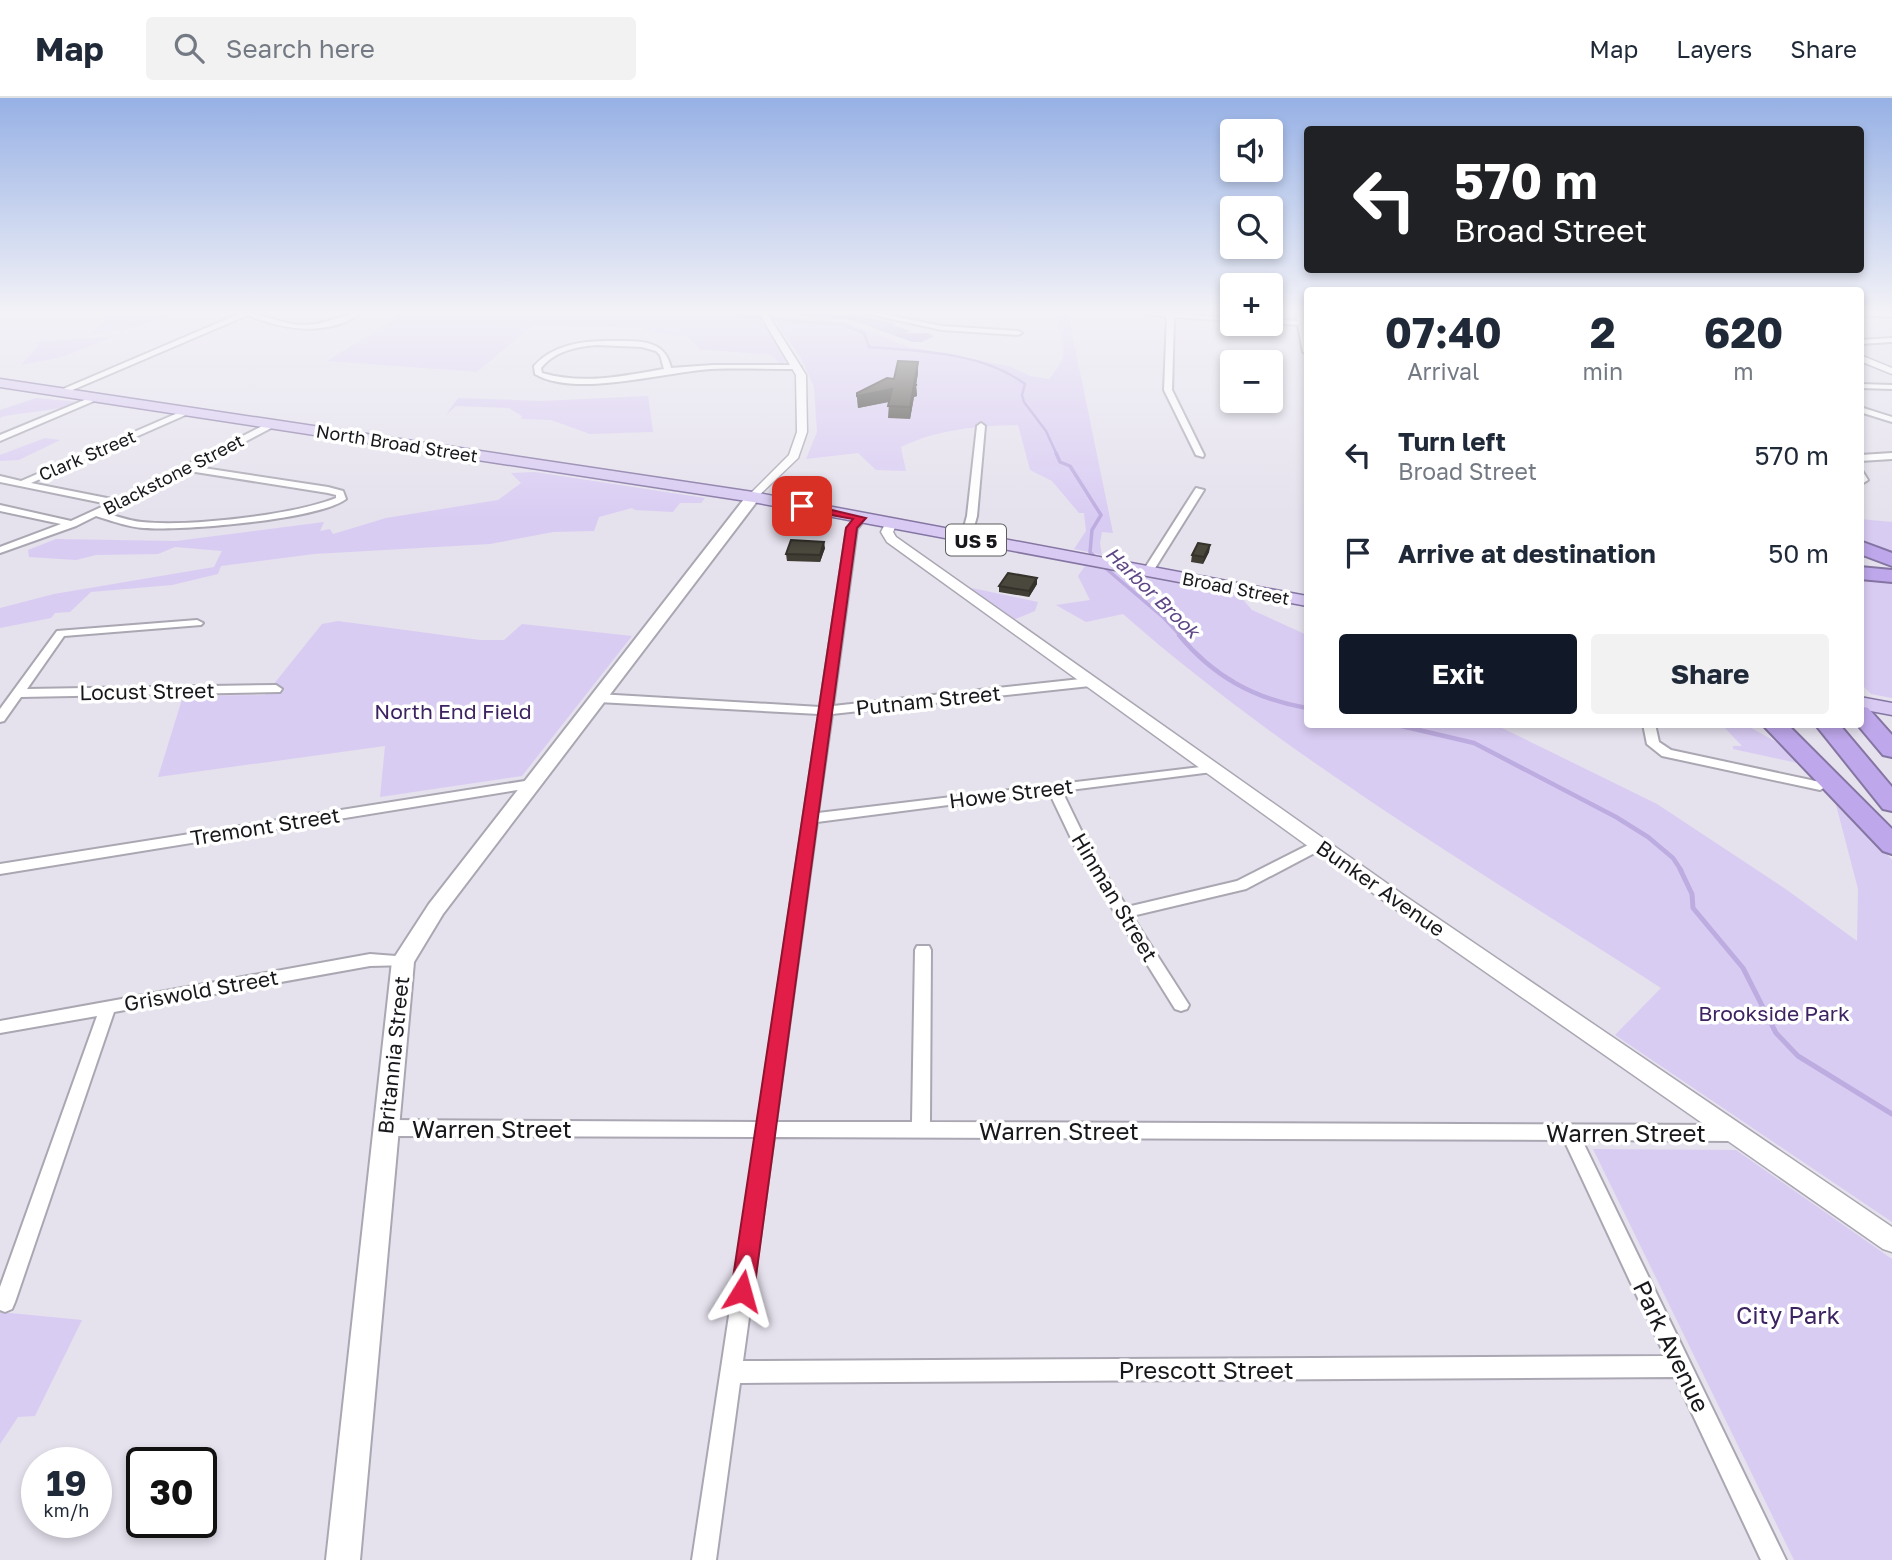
<!DOCTYPE html>
<html lang="en">
<head>
<meta charset="utf-8">
<style>
  :root { --surface:#fff; --page:#f2f2f3; --text:#1f2937; --muted:#747a83; --line:#e0e1e3; --accent:#111827 }
  body { margin:0; font-family:"Golos Text",sans-serif; background:var(--page); color:var(--text); height:100vh; display:flex; flex-direction:column; font-size:26px; white-space:nowrap }
  * { box-sizing:border-box; margin:0 }
  p { font-size:23px; color:var(--muted) }
  .icon { flex:none; width:38px; height:38px; fill:none; stroke:currentColor; stroke-width:2; stroke-linecap:round; stroke-linejoin:round }
  .map { position:relative; flex:1; overflow:hidden }
  .sheet { position:absolute; left:1304px; top:189px; width:560px; height:441px; display:flex; flex-direction:column; background:var(--surface); border-radius:7px; box-shadow:0 4px 10px #0003 }
  .sheet>* { flex:none }
  .guide { position:absolute; left:1304px; top:28px; width:560px; height:147px; border-radius:7px; box-shadow:0 4px 10px #0003; background:#202124; color:#fff; overflow:hidden }
  .buttons { position:absolute; left:1220px; top:21px; display:grid; gap:14px }
  .buttons a { display:grid; place-items:center; width:63px; height:63px; border-radius:7px; background:var(--surface); box-shadow:0 4px 10px #0003; font-size:35px }
  .speed { position:absolute; left:21px; top:1349px; display:flex; gap:14px; font-size:35px; font-weight:700; text-align:center }
  .speed>* { display:grid; place-content:center; width:91px; height:91px; border-radius:50%; background:var(--surface); box-shadow:0 4px 10px #0003; line-height:1 }
  .speed small { font-size:18px; font-weight:400 }
  .speed .limit { border:4px solid #111; border-radius:10px; background:#fff; color:#111 }
  .pin { position:absolute; display:grid; place-items:center; width:60px; height:60px; color:#fff; margin:-30px; border-radius:14px; box-shadow:0 4px 10px #0006 }
  .me { position:absolute; width:77px; margin:-38px; rotate:8deg; stroke-linejoin:round; filter:drop-shadow(0 0 5px #0008) }
  .turn { display:flex; align-items:center; gap:24px; height:147px; padding:0 35px; font-size:32px }
  .turn .icon { width:91px; height:91px; stroke-width:2.5 }
  .turn b { display:block; font-size:49px; line-height:60px }
  .eta { display:flex; justify-content:space-evenly; align-items:center; height:119px; text-align:center }
  .eta b { font-size:42px; font-weight:700; line-height:49px }
  .button { display:flex; gap:14px; margin-top:auto; padding:14px 35px }
  .button a { flex:1; height:80px; border-radius:7px; background:var(--accent); color:#fff; font-size:28px; font-weight:700; line-height:80px; text-align:center }
  .button a+a { background:var(--page); color:var(--text) }
  ul { padding:0; list-style:none }
  li { display:flex; align-items:center; gap:21px; height:98px; padding:0 35px }
  li div { flex:1 }
  li b { display:block; font-size:26px }
  li em { font-style:normal }
  header { display:flex; align-items:center; gap:42px; box-sizing:border-box; height:98px; padding:0 35px; background:var(--surface); border-bottom:2px solid var(--line) }
  header strong { font-size:33px }
  nav { display:flex; gap:38px; margin-inline-start:auto; font-size:24px }
  .search { width:490px; height:63px; background:var(--page); display:flex; align-items:center; gap:18px; box-sizing:border-box; padding:0 24px; border-radius:7px; color:var(--muted); font-size:26px }
  .map>svg:first-child { display:block }
  .green { fill:#d9ccf3 }
  .water { fill:#bdace0 }
  .lines { fill:none; stroke-linecap:round; stroke-linejoin:round }
  .stream-far3 { stroke:#bdace0; stroke-width:2.5 }
  .stream-far2 { stroke:#bdace0; stroke-width:3.5 }
  .stream-far1 { stroke:#bdace0; stroke-width:4.5 }
  .stream { stroke:#bdace0; stroke-width:5 }
  .minor-casing { stroke:#aaa7b2; stroke-width:4 }
  .tertiary-casing { stroke:#aaa7b2; stroke-width:3 }
  .secondary-casing { stroke:#aaa7b2; stroke-width:4 }
  .primary-casing { stroke:#8475a2; stroke-width:3 }
  .motorway-casing { stroke:#8475a2; stroke-width:4 }
  .minor { fill:#fff; fill-rule:evenodd }
  .tertiary { fill:#fff; fill-rule:evenodd }
  .secondary { fill:#fff; fill-rule:evenodd }
  .primary { fill:#d8caf2; fill-rule:evenodd }
  .motorway { fill:#bea7ea; fill-rule:evenodd }
  .wall { fill:#403d34 }
  .shaded-wall { fill:#34322b }
  .building { fill:#4a473d; stroke:#34322b; stroke-width:2 }
  .route { fill:#e11d48; stroke:#92132f; stroke-width:2 }
  .labels { text-anchor:middle; dominant-baseline:central; stroke-width:7; stroke-linejoin:round; paint-order:stroke }
  .far-street-label { font-size:18px; fill:#18171b; stroke:#fff }
  .shield { fill:#fff; stroke:#5d5d5f; stroke-width:2 }
  .shield-label { font-size:19px; font-weight:bold; fill:#18171b }
  .far-water-label { font-size:19px; font-style:italic; fill:#5e4585; stroke:#fff }
  .street-label { font-size:21px; fill:#18171b; stroke:#fff }
  .park-label { font-size:21px; fill:#3d2361; stroke:#fff }
  .near-street-label { font-size:24px; fill:#18171b; stroke:#fff }
  .near-park-label { font-size:24px; fill:#3d2361; stroke:#fff }
</style>
</head>
<body>
<header>
<strong>Map</strong>
<div class="search"><svg class="icon" aria-label="search" viewBox="0 0 24 24"><circle cx="10" cy="10" r="6"/><path d="M15 15l6 6"/></svg>Search here</div>
<nav><a>Map</a><a>Layers</a><a>Share</a></nav>
</header>
<div class="map">
<svg width="1892" height="1462" viewBox="0 0 1892 1462">
  <rect width="100%" height="100%" fill="#e5e1ed"/>
  <g class="green">
    <polygon points="115,215 173,215 135,229 92,236 110,217"/>
    <polygon points="404,215 756,215 788,262 781,266 771,257 700,251 686,238 653,235 645,230 533,227 477,274 327,263"/>
    <path d="M1051,215h17l45,220 -11,-1 -2,11 2,12 -28,-6 12,-18 -2,-18h-5l-27,-32 -22,-11 -12,-45c-42,1 -79,4 -117,22l5,24 -30,-1 -18,-17 -52,6 11,-27 -3,-45 -13,-29 -28,-41 72,5 64,25 100,19 22,10 18,3c22,-26 14,-31 7,-63z"/>
    <polygon points="112,239 62,259 21,267 39,247 34,245 41,243"/>
    <polygon points="648,298 653,334 590,336 551,322 521,321 522,318 509,310 456,308 446,317 458,300 542,303"/>
    <path d="M36,300l44,4c-24,10 -53,9 -79,15l-1,2v-9z"/>
    <polygon points="45,340 60,342 19,362 0,363 0,357"/>
    <polygon points="535,374 705,400 701,405 680,405 673,414 635,412 632,410 599,419 594,433 553,434 490,446 314,456 221,468 218,476 172,487 91,494 70,514 55,515 51,520 0,530 0,510 54,496 214,469 222,453 175,449 158,456 96,457 76,462 29,459 28,452 56,441 176,443 324,424 320,433 330,431 333,436 386,420 498,402 521,385 511,375"/>
    <polygon points="1860,421 1892,424 1892,457 1860,443"/>
    <path d="M1085,468l154,29 13,15 55,25v89l189,1 161,79 130,86 70,51 1,-52 -23,-88 19,15 38,44v362l-277,-187 46,-47c-183,-118 -374,-230 -538,-374l-37,8 -30,-17 34,-5 -12,-24z"/>
    <polygon points="1860,479 1892,482 1892,600 1871,596 1860,585"/>
    <polygon points="967,489 1038,504 1035,513 1013,522"/>
    <polygon points="338,523 480,542 504,542 522,526 632,538 522,678 380,699 385,648 158,679 183,598 265,597 322,526"/>
    <polygon points="1722,627 1746,627 1782,647 1802,666 1733,651 1733,648 1742,648"/>
    <polygon points="1593,1051 1736,1052 1892,1161 1892,1462 1794,1462"/>
    <polygon points="0,1214 82,1222 35,1318 18,1319 0,1346"/>
  </g>
  <polygon class="water" points="831,215 858,217 895,226 895,228 911,233 907,235 928,235 934,238 922,244 912,244 852,222 788,216"/>
  <g class="lines">
    <path class="stream-far3" d="M731,215l5,3 107,9 21,8 5,14c51,4 113,5 156,37l-3,11 2,7 22,29 11,24"/>
    <g class="stream-far2">
      <polyline points="1056,355 1060,364 1070,368 1101,417 1092,432 1090,454 1097,461"/>
      <polyline points="1102,467 1164,520 1181,538"/>
    </g>
    <g class="stream-far1">
      <path d="M1179,537c34,41 75,64 128,73"/>
      <polyline points="1393,626 1474,645 1616,719 1648,739 1673,760 1681,772"/>
    </g>
    <polyline class="stream" points="1680,771 1692,796 1693,810 1743,870 1776,935 1798,958 1892,1016"/>
    <defs>
      <g id="minor">
        <path d="M241,215c21,0 39,11 61,12 23,1 41,-12 59,-12 -34,24 -77,17 -113,2l-185,79 -7,-2z"/>
        <polygon points="864,215 877,215 942,228 1018,233 1022,235 1018,237 942,232"/>
        <polygon points="1143,215 1232,219 1232,223 1174,219 1172,292 1204,357 1203,359 1196,357 1164,292 1167,219"/>
        <polygon points="1296,215 1302,215 1307,238 1307,256 1303,254 1298,227 1270,225 1270,221 1297,223"/>
        <polygon points="1860,215 1892,215 1892,219 1860,217"/>
        <polygon points="1892,240 1892,244 1860,246 1860,242"/>
        <path d="M611,243c26,0 54,-3 60,27l42,-3h84l4,2 -4,2c-29,0 -58,-1 -86,0 -47,3 -136,29 -176,5l-1,-8c20,-22 49,-25 77,-25zM596,247l46,2 14,4 4,4 4,14c-41,7 -81,16 -122,4l-1,-5c14,-17 34,-21 55,-23z"/>
        <polygon points="1860,286 1892,287 1892,291 1860,290"/>
        <polygon points="94,298 101,300 0,343 0,337"/>
        <polygon points="1860,309 1892,319 1892,324 1860,314"/>
        <path d="M187,311h3v4l-159,70 86,17 155,-79 4,3 -1,2 -78,41 131,20 15,4 3,8c-28,21 -165,32 -202,29 -16,-1 -32,-7 -48,-12l-20,10 -76,27v-6l61,-23 -61,-13v-6l71,16 37,-17 -108,-22v-6l21,5zM189,373l139,22 8,2v3c-43,17 -147,29 -194,24 -13,-1 -25,-6 -37,-9z"/>
        <polygon points="981,325 985,328 977,418 971,440 966,443 961,440 967,418 977,328"/>
        <polygon points="1892,355 1892,361 1860,363 1860,357"/>
        <polygon points="1860,373 1863,374 1868,382 1860,387"/>
        <polygon points="1196,390 1204,392 1152,475 1144,475 1143,473"/>
        <path d="M861,417l5,3 -9,11 -24,177 257,-28 6,4 -6,4 -258,28 -14,99 399,-48 2,3 -2,3 -5,1 -150,19 31,64 34,52 110,-26 77,-39h10l2,3 -2,3 -78,41 -114,27 57,89 -2,4 -6,2 -6,-2 -96,-154 -30,-63 -232,30 -41,300h136l3,-172 2,-4h12l2,4 -1,172 803,3 6,3 3,5 -3,5 -6,3 -151,-1 204,420h-25l-86,-183 -935,6 -24,177h-24l64,-423 -371,-1 -6,-3 -3,-5 3,-5 6,-3 373,2 61,-408 -221,-12 -6,-4 6,-4 222,13 27,-179zM774,1039l790,3 101,216 -922,5z"/>
        <polygon points="197,522 203,525 201,527 64,538 27,591 276,587 282,591 280,594 21,599 4,623 0,624 0,611 57,533"/>
        <polygon points="1643,626 1655,626 1659,644 1671,652 1820,684 1827,688 1820,692 1662,658 1647,646"/>
        <polygon points="531,682 536,683 538,686 536,689 0,776 0,766"/>
        <polygon points="370,856 409,859 411,863 409,867 370,868 114,914 15,1204 12,1211 5,1214 0,1212 0,1189 97,918 0,935 0,923"/>
      </g>
      <g id="tertiary">
        <polygon points="759,215 767,215 806,277 807,334 798,360 753,403 747,399 789,357 797,334 796,277"/>
        <polygon points="1860,257 1892,270 1892,276 1860,263"/>
        <polygon points="891,421 897,425 893,434 896,439 1402,796 1892,1129 1892,1154 1883,1151 1388,806 887,444 881,434 887,422"/>
      </g>
      <polygon id="secondary" points="753,395 758,396 758,402 443,816 414,864 360,1462 326,1462 392,863 429,806 748,396"/>
      <g id="primary">
        <polygon points="0,281 753,394 1307,498 1307,508 753,404 0,289"/>
        <polygon points="1860,599 1892,605 1892,617 1860,611"/>
      </g>
      <g id="motorway">
        <polygon points="1860,443 1892,455 1892,468 1860,456"/>
        <polygon points="1860,469 1892,472 1892,484 1860,481"/>
        <polygon points="1860,608 1868,610 1892,637 1892,659 1883,657 1857,626 1860,626"/>
        <polygon points="1762,626 1787,626 1892,731 1892,756 1883,753"/>
        <polygon points="1815,626 1839,626 1892,689 1892,713 1883,711"/>
      </g>
    </defs>
    <use href="#minor" class="minor-casing"/>
    <use href="#tertiary" class="tertiary-casing"/>
    <use href="#secondary" class="secondary-casing"/>
    <use href="#primary" class="primary-casing"/>
    <use href="#motorway" class="motorway-casing"/>
    <use href="#minor" class="minor"/>
    <use href="#tertiary" class="tertiary"/>
    <use href="#secondary" class="secondary"/>
    <use href="#primary" class="primary"/>
    <use href="#motorway" class="motorway"/>
  </g>
  <g class="wall">
    <polygon points="918,264 918,275 916,287 917,298 914,299 910,321 888,320 889,304 858,310 857,295 894,281"/>
    <polygon points="1210,447 1209,454 1203,466 1191,464 1192,457"/>
    <polygon points="825,450 820,464 787,463 786,456"/>
    <polygon points="1037,480 1037,486 1029,499 999,494 999,488"/>
  </g>
  <g class="shaded-wall">
    <polygon points="918,264 918,275 916,287 917,298 914,299 910,321 910,309"/>
    <polygon points="892,291 892,303 858,310 857,298"/>
    <polygon points="824,444 825,450 820,464 820,457"/>
    <polygon points="1210,447 1209,454 1203,466 1204,459"/>
    <polygon points="1037,480 1037,486 1029,499 1029,493"/>
  </g>
  <g class="building">
    <polygon points="898,263 918,264 914,286 917,287 914,287 910,309 888,308 892,291 857,298 857,295 887,280 894,281"/>
    <polygon points="791,442 824,444 820,457 786,456"/>
    <polygon points="1198,445 1210,447 1204,459 1192,457"/>
    <polygon points="1008,475 1037,480 1029,493 999,488"/>
  </g>
  <linearGradient id="sky" x2="0" y2="1"><stop stop-color="#97b1e5"/><stop offset="0.51" stop-color="#f3f2f7"/><stop offset="1" stop-color="#f3f2f7" stop-opacity="0"/></linearGradient>
  <rect width="1892" height="420" fill="url(#sky)"/>
  <polygon class="route" points="802,405 866,420 857,430 754,1193 750,1201 742,1204 734,1201 731,1193 846,430 853,421 798,411 798,406"/>
  <g class="labels">
    <g class="far-street-label">
      <text transform="translate(397 345) rotate(9)">North Broad Street</text>
      <text transform="translate(87 357) rotate(-23)">Clark Street</text>
      <text transform="translate(173 376) rotate(-27)">Blackstone Street</text>
      <text transform="translate(1236 490) rotate(11)">Broad Street</text>
    </g>
    <rect class="shield" x="946" y="426.5" width="60" height="31" rx="5"/>
    <g class="shield-label">
      <text x="976" y="442">US 5</text>
    </g>
    <g class="far-water-label">
      <text transform="translate(1153 494) rotate(44)">Harbor Brook</text>
    </g>
    <g class="street-label">
      <text transform="translate(147 593) rotate(-1)">Locust Street</text>
      <text transform="translate(928 602) rotate(-6)">Putnam Street</text>
      <text transform="translate(1011 695) rotate(-7)">Howe Street</text>
      <text transform="translate(265 728) rotate(-9)">Tremont Street</text>
      <text transform="translate(1381 790) rotate(35)">Bunker Avenue</text>
      <text transform="translate(1115 799) rotate(59)">Hinman Street</text>
      <text transform="translate(201 892) rotate(-10)">Griswold Street</text>
      <text transform="translate(393 957) rotate(-84)">Britannia Street</text>
    </g>
    <g class="park-label">
      <text x="453" y="613">North End Field</text>
      <text x="1774" y="915">Brookside Park</text>
    </g>
    <g class="near-street-label">
      <text x="492" y="1030">Warren Street</text>
      <text x="1059" y="1032">Warren Street</text>
      <text x="1626" y="1034">Warren Street</text>
      <text transform="translate(1672 1248) rotate(64)">Park Avenue</text>
      <text x="1206" y="1271">Prescott Street</text>
    </g>
    <g class="near-park-label">
      <text x="1788" y="1216">City Park</text>
    </g>
  </g>
</svg>
<div class="buttons">
<a><svg class="icon" aria-label="sound" viewBox="0 0 24 24"><path d="M4 9h4l5-4v14l-5-4H4zM17 9q2 3 0 6"/></svg></a>
<a><svg class="icon" aria-label="search" viewBox="0 0 24 24"><circle cx="10" cy="10" r="6"/><path d="M15 15l6 6"/></svg></a>
<a>+</a>
<a>−</a>
</div>
<div class="speed"><div>19<small>km/h</small></div><div class="limit">30</div></div>
<div class="pin" style="left:802px;top:408px;background:#d93025"><svg class="icon" aria-label="arrive" viewBox="0 0 24 24"><path d="M6 21V4h12l-3 4 3 4H6"/></svg></div>
<svg class="me" style="left:742px;top:1193px" viewBox="-20 -20 40 40"><path d="M0-17L14 15 0 8-14 15z" fill="#e11d48" stroke="#fff" stroke-width="4"/></svg>
<div class="guide">
<div class="turn"><svg class="icon" aria-label="left" viewBox="0 0 24 24"><path d="M17 20v-9H6M10 6l-5 5 5 5"/></svg><div><b>570 m</b>Broad Street</div></div>
</div>
<section class="sheet">
<div class="eta">
<div><b>07:40</b><p>Arrival</p></div>
<div><b>2</b><p>min</p></div>
<div><b>620</b><p>m</p></div>
</div>
<ul>
<li><svg class="icon" aria-label="left" viewBox="0 0 24 24"><path d="M17 20v-9H6M10 6l-5 5 5 5"/></svg><div><b>Turn left</b><p>Broad Street</p></div><em>570 m</em></li>
<li><svg class="icon" aria-label="arrive" viewBox="0 0 24 24"><path d="M6 21V4h12l-3 4 3 4H6"/></svg><div><b>Arrive at destination</b></div><em>50 m</em></li>
</ul>
<div class="button"><a>Exit</a><a>Share</a></div>
</section>
</div>
</body>
</html>
